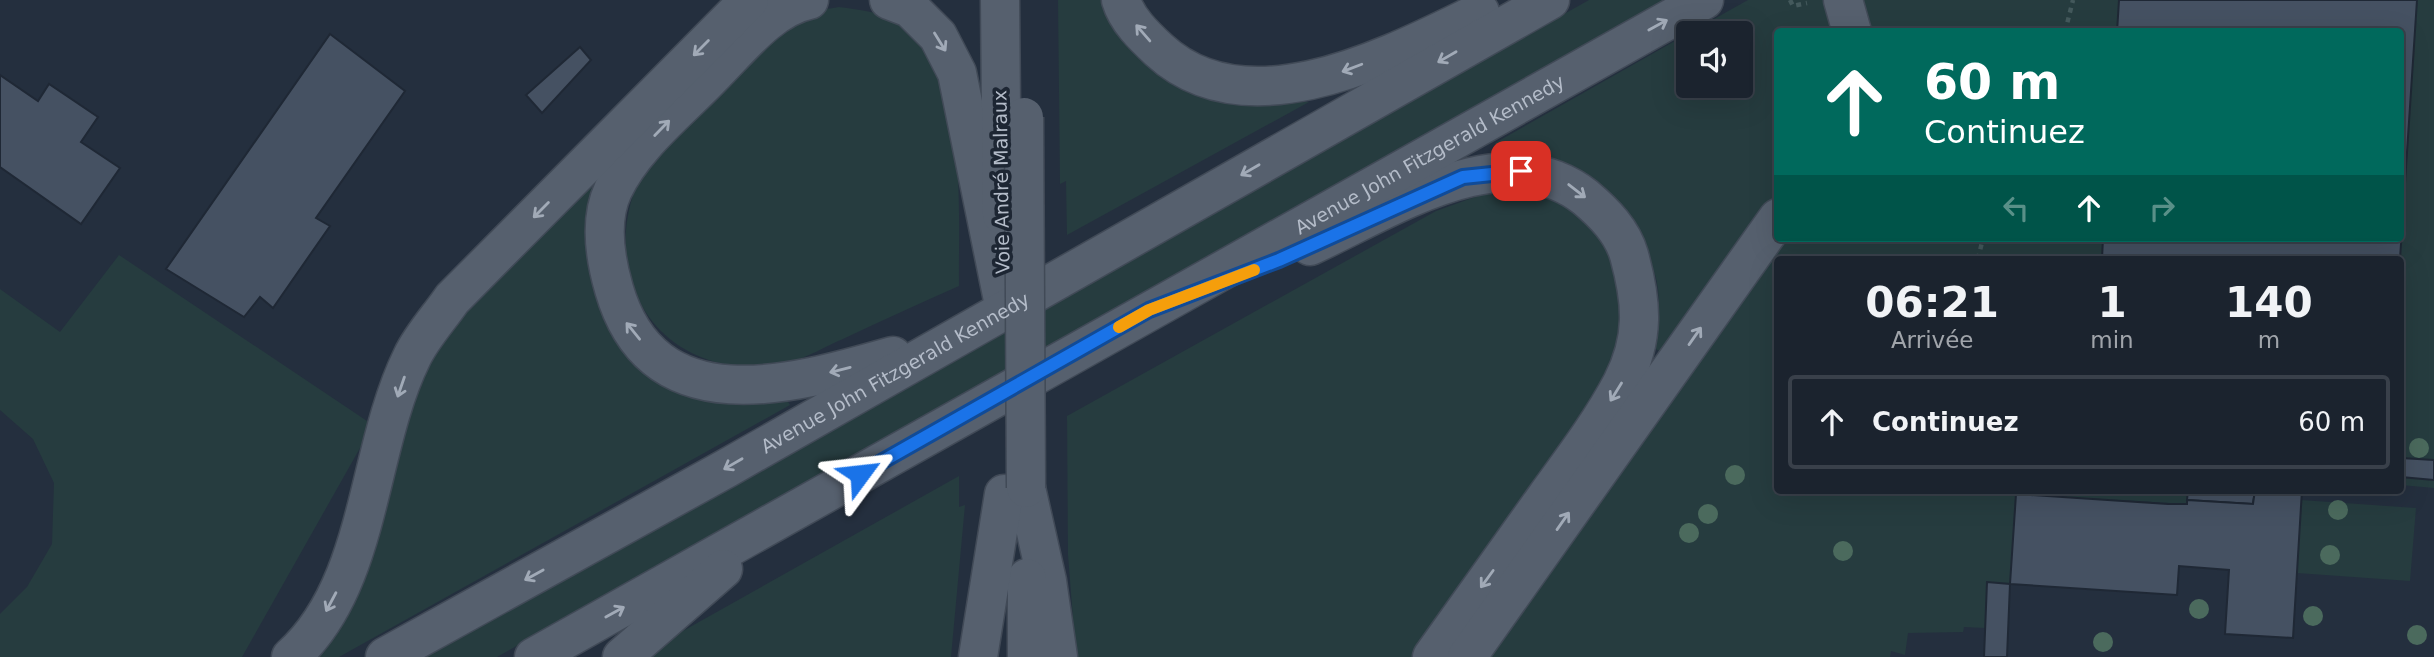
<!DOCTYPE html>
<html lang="fr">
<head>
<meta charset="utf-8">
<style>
  :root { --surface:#1b232e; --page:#282f3a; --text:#f1f3f6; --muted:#a0a4aa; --line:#39404a }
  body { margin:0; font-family:"DejaVu Sans",sans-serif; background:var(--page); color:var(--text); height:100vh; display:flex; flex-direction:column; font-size:26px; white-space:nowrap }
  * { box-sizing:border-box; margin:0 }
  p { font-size:23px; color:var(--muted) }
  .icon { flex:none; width:38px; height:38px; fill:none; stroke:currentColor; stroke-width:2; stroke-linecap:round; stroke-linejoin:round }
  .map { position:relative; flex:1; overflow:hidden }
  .side { position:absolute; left:1774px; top:256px; width:630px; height:238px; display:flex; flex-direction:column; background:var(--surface); border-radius:7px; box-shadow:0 7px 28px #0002,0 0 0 2px var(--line) }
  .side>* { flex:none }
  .top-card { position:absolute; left:1774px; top:28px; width:630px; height:214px; border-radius:7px; box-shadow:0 7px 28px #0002,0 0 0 2px var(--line); background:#00695c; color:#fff; overflow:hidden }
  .fabs { position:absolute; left:1676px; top:21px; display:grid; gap:14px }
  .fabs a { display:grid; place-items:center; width:77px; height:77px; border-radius:7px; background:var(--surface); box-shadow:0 7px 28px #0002,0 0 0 2px var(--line); font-size:35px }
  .pin { position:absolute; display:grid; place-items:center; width:60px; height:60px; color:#fff; margin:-30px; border-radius:14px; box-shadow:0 4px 10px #0006 }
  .me { position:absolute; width:77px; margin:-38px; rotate:60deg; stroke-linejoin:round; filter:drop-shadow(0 0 5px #0008) }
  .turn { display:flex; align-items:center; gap:24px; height:147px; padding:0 35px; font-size:32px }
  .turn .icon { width:91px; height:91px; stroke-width:2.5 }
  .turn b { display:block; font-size:49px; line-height:60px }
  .lanes { display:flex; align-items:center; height:66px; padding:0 35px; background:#0003; justify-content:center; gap:35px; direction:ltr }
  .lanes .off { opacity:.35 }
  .eta { display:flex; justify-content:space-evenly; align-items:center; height:119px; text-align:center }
  .eta b { font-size:42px; font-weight:800; line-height:49px }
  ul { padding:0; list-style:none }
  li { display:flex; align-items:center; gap:21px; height:94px; margin:0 14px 10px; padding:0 21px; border:4px solid var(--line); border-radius:7px }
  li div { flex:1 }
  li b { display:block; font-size:26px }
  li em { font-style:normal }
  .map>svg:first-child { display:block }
  .green { fill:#263c3f }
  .building { fill:#455162; stroke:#1f2835; stroke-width:2 }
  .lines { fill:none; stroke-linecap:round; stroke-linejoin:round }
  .major-casing { stroke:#414a57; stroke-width:41 }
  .path { stroke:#44595c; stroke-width:4.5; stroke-dasharray:5 5; stroke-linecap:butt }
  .major { stroke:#56606e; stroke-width:38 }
  .major-bridge-casing { stroke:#414a57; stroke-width:41; stroke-linecap:butt }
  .major-bridge { stroke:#56606e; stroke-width:38 }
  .tree { fill:#4b6a5d }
  .oneway { stroke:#a1aab7 }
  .route-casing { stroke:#114b97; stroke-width:18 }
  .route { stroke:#1a73e8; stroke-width:12 }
  .slow { stroke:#f59e0b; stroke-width:12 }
  .labels { text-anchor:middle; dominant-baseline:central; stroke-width:7; stroke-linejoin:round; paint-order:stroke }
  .street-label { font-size:19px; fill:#b4bcc9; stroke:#1d2633 }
</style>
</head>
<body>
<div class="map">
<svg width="2434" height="657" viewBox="0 0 2434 657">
  <rect width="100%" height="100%" fill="#242f3e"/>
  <g class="green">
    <polygon points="1058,0 1105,0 1256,102 1309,102 1067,235 1066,181 1060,184"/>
    <polygon points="1589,0 1671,0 497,657 415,657"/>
    <path d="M1748,0h80l10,31 -60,1v159l-115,162 -9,-5c3,-19 6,-39 4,-59 -6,-50 -62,-115 -109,-132 -17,-6 -36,-6 -53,-6l-1,-8 194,-110v53h52v-53h-52z"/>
    <polygon points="1858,0 2119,0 2117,32 1868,31"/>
    <polygon points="2417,0 2434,0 2434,488 2401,485 2400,259"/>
    <path d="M839,7c21,3 43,5 62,16 5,4 10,11 14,16 53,63 43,169 44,247 -39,17 -78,35 -116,53 -17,7 -36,19 -54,23 -111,26 -192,-65 -154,-173 11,-34 135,-156 168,-174 10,-5 25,-6 36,-8z"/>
    <polygon points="618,147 593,274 604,321 630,358 668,387 716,399 752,404 785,397 790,405 339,657 303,657 434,344"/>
    <polygon points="1534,190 1567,203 1596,227 1614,257 1625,322 1599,397 1413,657 1076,657 1068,555 1067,416 1436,211 1489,192"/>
    <polygon points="1778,238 2103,238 2102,259 1778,259 1778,490 2188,490 2187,504 2016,494 2010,584 1987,583 1985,628 1964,627 1963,632 1908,633 1905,655 1891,651 1890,657 1481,657"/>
    <polygon points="119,255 373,425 242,657 0,657 0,614 27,587 52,544 54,483 33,439 0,410 0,289 60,332"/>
    <polygon points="959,476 959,507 965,505 951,657 646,657 674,636"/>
    <polygon points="2301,500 2416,508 2410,581 2297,573"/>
  </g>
  <g class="building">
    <polygon points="2119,0 2417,0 2400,259 2102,259 2103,238 2401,238 2401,32 2117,32"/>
    <polygon points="330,34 405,91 316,218 330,226 273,308 260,297 244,317 166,269"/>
    <polygon points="580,47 591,60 542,113 526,95"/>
    <polygon points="0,75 38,101 49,84 98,117 81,142 120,168 81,224 0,167"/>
    <polygon points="2401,458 2434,460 2434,480 2401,477"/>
    <polygon points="2188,490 2255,490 2253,504 2187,500"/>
    <polygon points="2255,490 2302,490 2293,638 2225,634 2229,570 2179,566 2177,595 2010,584 2016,494 2168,504 2187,504 2187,500 2253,504"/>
    <polygon points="1987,582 2010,584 2007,657 1984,657"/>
  </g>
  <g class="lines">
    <defs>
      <g id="major">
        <path d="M809,0c-38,8 -68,47 -95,74 -34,36 -80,71 -101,116 -14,30 -8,68 1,99 39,136 178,96 279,67"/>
        <polyline points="889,0 910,8 938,36 957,73 1003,300"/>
        <polyline points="1000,0 1002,215"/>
        <path d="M1121,0c6,20 23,36 38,50 89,82 232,5 321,-38"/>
        <polyline points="1843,0 1852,32"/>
        <path d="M1310,246c81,-37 193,-113 275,-49 19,16 37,34 44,58 13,47 16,83 -7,128 -21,40 -50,78 -76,114 -38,54 -76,107 -114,160"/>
        <polyline points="1026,488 1047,581 1058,657"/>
        <polyline points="1027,578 1027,657"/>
        <path d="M291,657c81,-72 75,-207 121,-300 10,-21 27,-39 40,-58l297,-299"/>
        <path id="s1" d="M385,657l342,-189 823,-468"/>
        <path id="s2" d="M534,657l1170,-657"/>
        <polyline points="622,657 723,569"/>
        <polyline points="978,657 1004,494"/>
        <polyline points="1467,657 1778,218"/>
      </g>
    </defs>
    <use href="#major" class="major-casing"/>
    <g class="path">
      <polyline points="1790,0 1793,6 1807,3"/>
      <polyline points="2065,32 2073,0"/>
      <polyline points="1978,259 1983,238"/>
    </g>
    <use href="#major" class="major"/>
    <defs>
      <polyline id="major-bridge" points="1024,117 1026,488"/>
    </defs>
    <use href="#major-bridge" class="major-bridge-casing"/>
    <use href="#major-bridge" class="major-bridge"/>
  </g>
  <g class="tree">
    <circle cx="2419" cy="448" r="10"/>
    <circle cx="1735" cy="475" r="10"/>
    <circle cx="2338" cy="510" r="10"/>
    <circle cx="1708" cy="514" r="10"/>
    <circle cx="1689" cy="533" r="10"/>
    <circle cx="1843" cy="551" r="10"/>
    <circle cx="2330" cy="555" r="10"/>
    <circle cx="2199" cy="609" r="10"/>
    <circle cx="2313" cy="616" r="10"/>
    <circle cx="2417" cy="635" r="10"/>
    <circle cx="2103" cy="642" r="10"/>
  </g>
  <defs><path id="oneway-shaft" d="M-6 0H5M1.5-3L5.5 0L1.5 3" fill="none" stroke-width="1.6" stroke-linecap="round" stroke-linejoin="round" transform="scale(1.75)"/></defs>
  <g class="oneway">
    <use href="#oneway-shaft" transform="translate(1658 25) rotate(-29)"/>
    <use href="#oneway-shaft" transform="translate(1143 33) rotate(-131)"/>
    <use href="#oneway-shaft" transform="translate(940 42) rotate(58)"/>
    <use href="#oneway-shaft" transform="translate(701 48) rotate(135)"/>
    <use href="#oneway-shaft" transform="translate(1447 57) rotate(150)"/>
    <use href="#oneway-shaft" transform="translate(1352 68) rotate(159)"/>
    <use href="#oneway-shaft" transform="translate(662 128) rotate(-46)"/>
    <use href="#oneway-shaft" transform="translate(1250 170) rotate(150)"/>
    <use href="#oneway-shaft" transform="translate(1577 191) rotate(38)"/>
    <use href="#oneway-shaft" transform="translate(541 210) rotate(135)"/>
    <use href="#oneway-shaft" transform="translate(633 331) rotate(-129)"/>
    <use href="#oneway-shaft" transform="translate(1695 336) rotate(-55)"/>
    <use href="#oneway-shaft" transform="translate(840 370) rotate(166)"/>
    <use href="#oneway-shaft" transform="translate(401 387) rotate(109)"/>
    <use href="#oneway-shaft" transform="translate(1616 392) rotate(122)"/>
    <use href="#oneway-shaft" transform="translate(733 464) rotate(150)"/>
    <use href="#oneway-shaft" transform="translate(1563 521) rotate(-55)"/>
    <use href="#oneway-shaft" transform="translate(534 575) rotate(151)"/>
    <use href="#oneway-shaft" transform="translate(1487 579) rotate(126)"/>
    <use href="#oneway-shaft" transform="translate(331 602) rotate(118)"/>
    <use href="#oneway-shaft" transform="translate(615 612) rotate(-29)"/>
  </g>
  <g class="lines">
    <defs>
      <polyline id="route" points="860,474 1149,310 1279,260 1463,177 1521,171"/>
    </defs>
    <use href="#route" class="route-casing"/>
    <use href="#route" class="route"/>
    <polyline class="slow" points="1119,327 1149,310 1254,270"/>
  </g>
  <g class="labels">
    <g class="street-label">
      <text stroke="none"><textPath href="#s2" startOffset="1027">Avenue John Fitzgerald Kennedy</textPath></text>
      <text transform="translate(1001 182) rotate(-91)">Voie André Malraux</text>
      <text stroke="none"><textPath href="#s1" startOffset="584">Avenue John Fitzgerald Kennedy</textPath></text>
    </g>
  </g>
</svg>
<div class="fabs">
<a><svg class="icon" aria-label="sound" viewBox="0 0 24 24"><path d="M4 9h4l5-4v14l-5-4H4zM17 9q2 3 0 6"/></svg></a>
</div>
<div class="pin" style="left:1521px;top:171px;background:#d93025"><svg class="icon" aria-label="arrive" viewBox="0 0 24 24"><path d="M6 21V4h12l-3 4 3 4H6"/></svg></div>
<svg class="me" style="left:860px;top:474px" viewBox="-20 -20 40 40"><path d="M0-17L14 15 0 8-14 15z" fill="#1a73e8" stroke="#fff" stroke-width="4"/></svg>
<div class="top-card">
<div class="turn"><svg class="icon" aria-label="ahead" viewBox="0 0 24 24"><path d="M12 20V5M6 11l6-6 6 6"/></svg><div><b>60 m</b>Continuez</div></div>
<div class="lanes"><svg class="icon off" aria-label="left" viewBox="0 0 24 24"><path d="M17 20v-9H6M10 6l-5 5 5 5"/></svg><svg class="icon" aria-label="ahead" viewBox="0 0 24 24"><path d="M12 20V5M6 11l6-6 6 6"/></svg><svg class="icon off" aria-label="right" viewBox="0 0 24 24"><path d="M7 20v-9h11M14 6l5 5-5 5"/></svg></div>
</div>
<section class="side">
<div class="eta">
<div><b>06:21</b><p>Arrivée</p></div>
<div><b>1</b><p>min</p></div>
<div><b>140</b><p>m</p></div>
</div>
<ul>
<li><svg class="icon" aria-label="ahead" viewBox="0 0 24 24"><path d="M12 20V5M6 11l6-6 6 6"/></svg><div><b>Continuez</b></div><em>60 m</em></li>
</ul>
</section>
</div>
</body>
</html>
